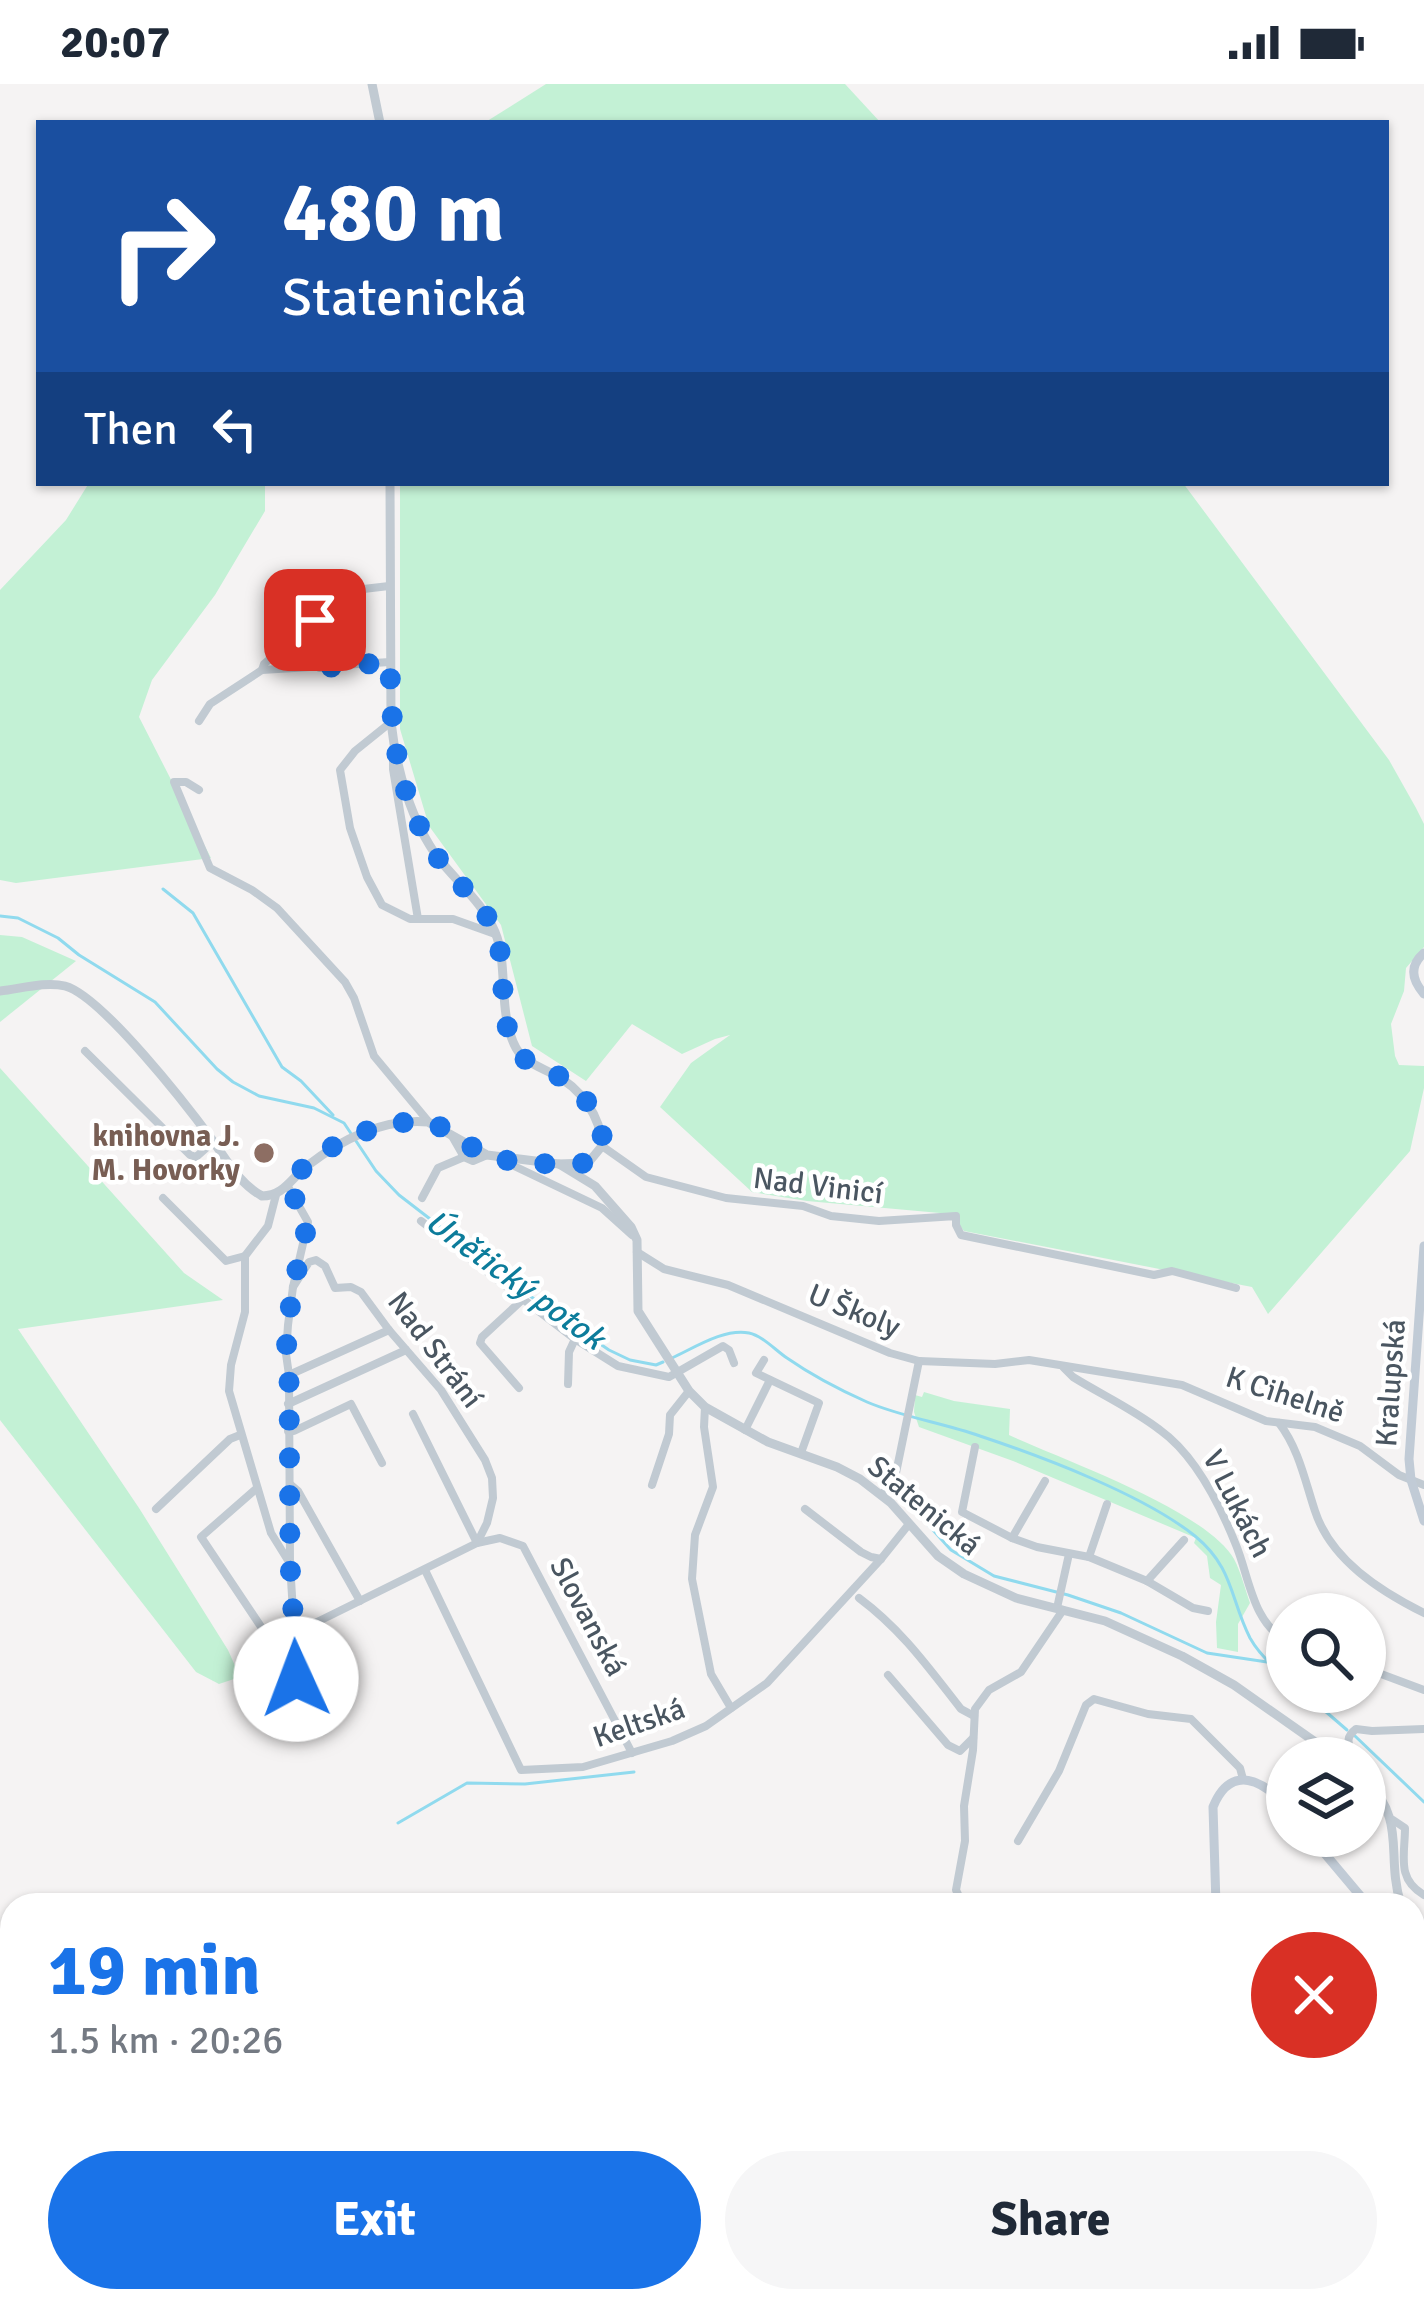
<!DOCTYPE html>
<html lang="en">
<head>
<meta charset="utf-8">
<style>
  :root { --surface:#fff; --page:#f6f6f7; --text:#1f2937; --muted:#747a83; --accent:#1a73e8 }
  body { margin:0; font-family:Signika,sans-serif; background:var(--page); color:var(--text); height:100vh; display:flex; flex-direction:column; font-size:45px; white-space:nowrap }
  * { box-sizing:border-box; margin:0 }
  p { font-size:39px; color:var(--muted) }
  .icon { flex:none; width:66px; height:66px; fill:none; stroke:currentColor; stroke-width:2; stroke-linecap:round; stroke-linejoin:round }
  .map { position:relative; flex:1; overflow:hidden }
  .side { position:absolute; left:0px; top:1809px; width:1425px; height:420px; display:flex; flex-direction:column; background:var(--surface); border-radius:36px 36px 0 0; box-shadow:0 3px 9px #0004 }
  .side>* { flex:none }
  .guide { position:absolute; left:36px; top:36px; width:1353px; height:366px; border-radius:0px; box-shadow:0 3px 9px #0004; background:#1a4fa0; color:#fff; overflow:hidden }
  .controls { position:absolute; left:1266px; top:1509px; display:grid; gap:24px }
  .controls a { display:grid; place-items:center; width:120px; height:120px; border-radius:50%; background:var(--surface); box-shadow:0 3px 9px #0004; font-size:60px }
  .pin { position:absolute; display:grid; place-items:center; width:102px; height:102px; color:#fff; margin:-51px; border-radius:24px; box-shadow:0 6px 18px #0006 }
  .me { position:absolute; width:132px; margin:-66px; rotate:358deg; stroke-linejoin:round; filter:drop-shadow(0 0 9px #0008) }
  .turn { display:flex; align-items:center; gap:42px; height:252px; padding:0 48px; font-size:54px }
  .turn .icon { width:156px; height:156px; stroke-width:2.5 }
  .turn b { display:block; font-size:84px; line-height:102px }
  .then { display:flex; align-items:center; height:114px; padding:0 48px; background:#0003; gap:24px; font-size:45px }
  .round { display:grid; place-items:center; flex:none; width:126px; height:126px; border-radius:63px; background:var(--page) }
  .head { display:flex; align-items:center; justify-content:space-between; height:204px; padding:0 48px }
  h1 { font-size:72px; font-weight:800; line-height:90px; color:var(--accent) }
  .cta { display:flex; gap:24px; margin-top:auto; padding:24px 48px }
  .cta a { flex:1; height:138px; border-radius:72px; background:var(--accent); color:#fff; font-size:48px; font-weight:800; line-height:138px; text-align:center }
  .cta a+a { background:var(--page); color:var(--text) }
  .status { display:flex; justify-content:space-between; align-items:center; height:84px; padding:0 60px; background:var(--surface); direction:ltr }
  .status svg { height:33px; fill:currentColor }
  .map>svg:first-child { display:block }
  .green { fill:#c3f1d5 }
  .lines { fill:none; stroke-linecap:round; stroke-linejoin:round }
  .stream { stroke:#90daee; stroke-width:3 }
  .minor { stroke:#c1cad2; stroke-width:8 }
  .tertiary { stroke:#c1cad2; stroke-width:9 }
  .secondary { stroke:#c1cbd6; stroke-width:9 }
  .route { stroke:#1a73e8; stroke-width:21; stroke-dasharray:0 37.8 }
  .education-dot { fill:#8d6e63; stroke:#fff; stroke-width:4.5 }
  .labels { text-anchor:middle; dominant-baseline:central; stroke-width:9; stroke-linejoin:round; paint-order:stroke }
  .education-label { font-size:30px; font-weight:bold; fill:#785e54; stroke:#fff; text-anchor:end }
  .street-label { font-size:30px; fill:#4a5661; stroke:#fff }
  .water-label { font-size:33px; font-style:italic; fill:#0c7c9b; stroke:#fff }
</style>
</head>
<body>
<div class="status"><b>20:07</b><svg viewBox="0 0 49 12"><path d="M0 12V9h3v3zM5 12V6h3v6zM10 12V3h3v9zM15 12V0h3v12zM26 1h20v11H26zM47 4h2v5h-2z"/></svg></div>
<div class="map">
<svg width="1424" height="2229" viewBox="0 0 1424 2229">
  <rect width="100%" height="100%" fill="#f5f3f3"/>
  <g class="green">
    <polygon points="546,0 845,0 881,39 484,39"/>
    <polygon points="89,399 265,399 265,427 215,511 152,596 139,633 211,774 16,799 0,796 0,506 66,436"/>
    <polygon points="400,399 1183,399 1389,676 1416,724 1424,740 1424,863 1406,884 1404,907 1391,940 1395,972 1399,981 1424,982 1424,1004 1410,1067 1268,1230 1252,1203 964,1147 951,1130 807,1117 752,1108 660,1023 691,979 730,951 715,955 682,970 632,940 586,997 532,962 501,841 429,742 400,645"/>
    <polygon points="0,851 22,853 76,877 0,938"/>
    <polygon points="0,984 184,1189 223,1216 18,1245 139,1424 228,1566 240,1593 219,1600 196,1588 0,1336"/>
    <path d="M924,1308l30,9 56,8 -1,26c54,25 197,75 225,124 7,13 11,30 16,44l-12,21v28l-21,-4 -1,-26 5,-37 -11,-7 -3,-22 -13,-13 2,-5 -183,-77 -94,-34 -5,-15 1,-17 7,2z"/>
  </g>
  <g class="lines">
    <g class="stream">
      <polyline points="163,805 193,829 282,983 301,997 333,1031"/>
      <polyline points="0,832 18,834 58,854 79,871 155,918 217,985 233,998 259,1012 314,1024 344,1039 376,1087 399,1111 530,1212 609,1266 630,1276 656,1281 663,1278"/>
      <path d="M672,1274c22,-10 52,-30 77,-25 14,3 26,17 38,25 23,16 53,32 80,44 35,15 76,21 113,34 63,21 164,59 215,100 39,32 35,63 55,102 9,16 23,29 37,40"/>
      <polyline points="877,1384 951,1466 994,1492 1068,1511 1121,1529 1207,1569 1267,1578"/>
      <polyline points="1303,1608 1347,1646"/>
      <polyline points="1355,1652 1424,1718"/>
      <polyline points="398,1739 467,1699 525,1700 634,1688"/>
    </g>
    <g class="minor">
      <polyline points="318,531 320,584"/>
      <polyline points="262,586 390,578"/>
      <polyline points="199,637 210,620 262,586 264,580 315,536 321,510 389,502"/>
      <polyline points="391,638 355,667 340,686 350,744 367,793 382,821 410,835 453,835 495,850"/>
      <polyline points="393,670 393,685 418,835"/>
      <polyline points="199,706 186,698 174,698 210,784 252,806 277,824 345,898 354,914 374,972 428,1037"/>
      <polyline points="85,967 190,1071 196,1073 213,1058"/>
      <polyline points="452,1052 464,1073 473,1077 487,1071"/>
      <polyline points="602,1062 646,1093 726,1114 803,1122 831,1132 879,1137 956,1132 956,1141 961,1151 1154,1191 1172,1187 1236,1204"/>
      <polyline points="506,1075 512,1081 602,1124 632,1151"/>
      <polyline points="287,1101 308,1138 293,1203 288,1241 286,1270 289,1291 290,1480 294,1543 303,1592 318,1645"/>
      <polyline points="276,1111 268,1142 245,1172 245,1228 231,1281 229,1307 271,1449 289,1478"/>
      <polyline points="163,1114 226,1177 245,1172"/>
      <polyline points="422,1114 438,1084 464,1073"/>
      <polyline points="421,1137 575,1255 618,1282 669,1293 723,1262 729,1266 734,1279"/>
      <polyline points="637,1168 664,1185 728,1201 890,1269 919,1277 995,1280 1029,1276 1182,1301 1266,1337 1315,1343 1360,1362 1399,1391 1424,1401"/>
      <polyline points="293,1203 309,1178 316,1176 325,1182 335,1204 351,1203 361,1208 389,1246 441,1306 485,1376 492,1394 493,1414 487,1439 477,1459 311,1541 294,1543"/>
      <polyline points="764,1276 756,1289 819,1319 801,1369"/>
      <path d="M1064,1284l9,9c29,18 60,32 87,53 35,25 60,75 76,115 13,31 17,80 51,95"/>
      <polyline points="289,1291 389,1246"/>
      <polyline points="568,1300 569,1268 575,1255"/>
      <polyline points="519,1304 480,1259 482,1253 522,1216"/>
      <polyline points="288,1320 406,1266"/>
      <polyline points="705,1323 704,1343 713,1403 695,1451 692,1495 711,1590 731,1624"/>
      <polyline points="413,1330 477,1459 500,1454 523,1462 632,1669"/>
      <path d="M1279,1339c20,26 26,58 36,88 16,49 65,80 109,102"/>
      <polyline points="745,1346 770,1296"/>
      <polyline points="288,1347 294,1347 351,1320 382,1379"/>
      <polyline points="975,1363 962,1428 1012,1454 1037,1463 1089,1473 1147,1497 1193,1524 1208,1527"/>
      <polyline points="291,1401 298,1407 360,1517"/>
      <polyline points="652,1401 669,1350 670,1331 689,1307"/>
      <polyline points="257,1404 201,1453 296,1595 303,1592"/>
      <polyline points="882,1411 896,1389 919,1277"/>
      <polyline points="156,1425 230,1355 240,1351"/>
      <polyline points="805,1425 861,1468 871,1473 881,1475"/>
      <polyline points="1012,1454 1045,1397"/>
      <polyline points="1089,1473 1107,1420"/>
      <polyline points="425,1486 521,1686 583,1683 672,1657 706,1642 767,1599 881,1475 909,1440"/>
      <polyline points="1147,1497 1184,1456"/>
      <path d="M859,1514c43,32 69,69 102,111l13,7"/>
      <polyline points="1057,1524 1069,1470"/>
      <polyline points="1365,1584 1424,1606"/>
      <polyline points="888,1591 948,1661 960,1667 973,1654"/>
      <path d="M1354,1674c-4,-13 -11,-19 2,-29l16,2 52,-2"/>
      <path d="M1393,1736l12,8c0,27 -9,51 19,67"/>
      <polyline points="1018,1757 1059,1687 1086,1621 1094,1615 1148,1630 1191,1635 1240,1684 1243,1695"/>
      <polyline points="963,1821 956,1806 965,1757 964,1722 973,1666 975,1625 989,1606 1021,1588 1063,1526"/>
      <polyline points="1413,1919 1424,1915"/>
      <polyline points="0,1933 12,1941"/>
      <polyline points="0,2010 12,2018"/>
      <polyline points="0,2078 12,2062"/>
      <polyline points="1413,2143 1424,2144"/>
      <polyline points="0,2187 12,2170"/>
      <polyline points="363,2217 373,2225 388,2229"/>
      <polyline points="419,2217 426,2229"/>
      <polyline points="59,2229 67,2217"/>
      <polyline points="162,2229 168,2217"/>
      <polyline points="316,2229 325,2217"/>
    </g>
    <g class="tertiary">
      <polyline points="372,0 380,39"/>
      <path d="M390,399l1,239c5,46 20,100 48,137 19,24 44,44 56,73 14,33 2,80 21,116 8,14 24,19 37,26 27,13 48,42 49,72l-14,17"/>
      <path d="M0,907c20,-2 45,-10 65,-5 37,10 123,121 148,155 15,21 26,42 49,55 22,0 29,-18 45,-30 35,-27 76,-48 121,-44l59,33 72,9 29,-1"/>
      <polyline points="559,1080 595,1102 631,1143 637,1156 638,1227 689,1307 705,1323 768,1358 837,1383 860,1395 891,1419 938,1472 964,1490 1016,1514 1105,1537 1182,1572 1234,1601 1338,1674"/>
      <path d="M1365,1695c43,43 20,74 36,126"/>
      <path d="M1413,1848c6,9 9,18 0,26"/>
    </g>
    <g class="secondary">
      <path d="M1424,869c-15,13 -12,27 0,41"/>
      <polyline points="1424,1162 1409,1375 1411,1396 1424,1437"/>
      <polyline points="1310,1752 1368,1821"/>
      <path d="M1216,1821l-3,-98c18,-44 51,-27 74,1"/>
      <polyline points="1413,1876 1424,1889"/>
      <polyline points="1228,2217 1228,2229"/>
      <polyline points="921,2229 938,2217"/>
    </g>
  </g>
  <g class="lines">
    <path class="route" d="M296,1595l7,-3 -9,-49 -4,-63 -1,-189 -3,-21 2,-29 5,-38 15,-65 -21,-37c27,-33 72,-57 113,-62 9,-1 20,-4 28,-1 21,6 38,24 57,32 27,12 74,10 103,9 4,-4 9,-9 12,-14 11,-26 -22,-62 -43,-74 -13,-7 -30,-10 -39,-23 -22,-31 -10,-83 -22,-117 -11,-32 -41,-52 -60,-80 -40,-61 -45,-123 -46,-193l-70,6 -2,-54 -3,6"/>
  </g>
  <circle class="education-dot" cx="264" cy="1069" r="12"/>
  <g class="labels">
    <g class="education-label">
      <text x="240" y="1052">knihovna J.<tspan x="240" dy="34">M. Hovorky</tspan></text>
    </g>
    <g class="street-label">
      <text transform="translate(818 1102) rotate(7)">Nad Vinicí</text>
      <text transform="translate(854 1227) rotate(22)">U Školy</text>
      <text transform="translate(435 1266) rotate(53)">Nad Strání</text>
      <text transform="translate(1391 1299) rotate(-86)">Kralupská</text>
      <text transform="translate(1285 1311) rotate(18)">K Cihelně</text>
      <text transform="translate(1237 1420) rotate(63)">V Lukách</text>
      <text transform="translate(924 1422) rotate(40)">Statenická</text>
      <text transform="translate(588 1533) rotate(62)">Slovanská</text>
      <text transform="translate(639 1639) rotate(-19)">Keltská</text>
    </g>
    <g class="water-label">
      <text transform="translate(515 1196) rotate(36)">Únětický potok</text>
    </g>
  </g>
</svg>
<div class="controls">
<a><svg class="icon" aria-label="search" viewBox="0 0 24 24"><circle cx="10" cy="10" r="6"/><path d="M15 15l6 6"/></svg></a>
<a><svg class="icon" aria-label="layers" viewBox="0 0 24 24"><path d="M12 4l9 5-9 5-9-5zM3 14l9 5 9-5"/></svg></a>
</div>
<div class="pin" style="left:315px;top:536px;background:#d93025"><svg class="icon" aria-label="arrive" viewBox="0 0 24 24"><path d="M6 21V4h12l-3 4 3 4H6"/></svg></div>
<svg class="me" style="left:296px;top:1595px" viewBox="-20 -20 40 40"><circle r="19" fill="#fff"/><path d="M0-13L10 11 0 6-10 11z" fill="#1a73e8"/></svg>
<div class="guide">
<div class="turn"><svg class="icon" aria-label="right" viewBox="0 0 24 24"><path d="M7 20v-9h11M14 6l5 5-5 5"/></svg><div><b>480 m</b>Statenická</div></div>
<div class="then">Then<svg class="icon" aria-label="left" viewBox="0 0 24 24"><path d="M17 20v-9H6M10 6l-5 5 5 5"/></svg></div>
</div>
<section class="side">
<div class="head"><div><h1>19 min</h1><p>1.5 km · 20:26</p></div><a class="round" style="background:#d93025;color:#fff"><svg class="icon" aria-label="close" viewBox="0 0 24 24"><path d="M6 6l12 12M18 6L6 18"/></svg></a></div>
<div class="cta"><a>Exit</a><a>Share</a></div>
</section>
</div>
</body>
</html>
